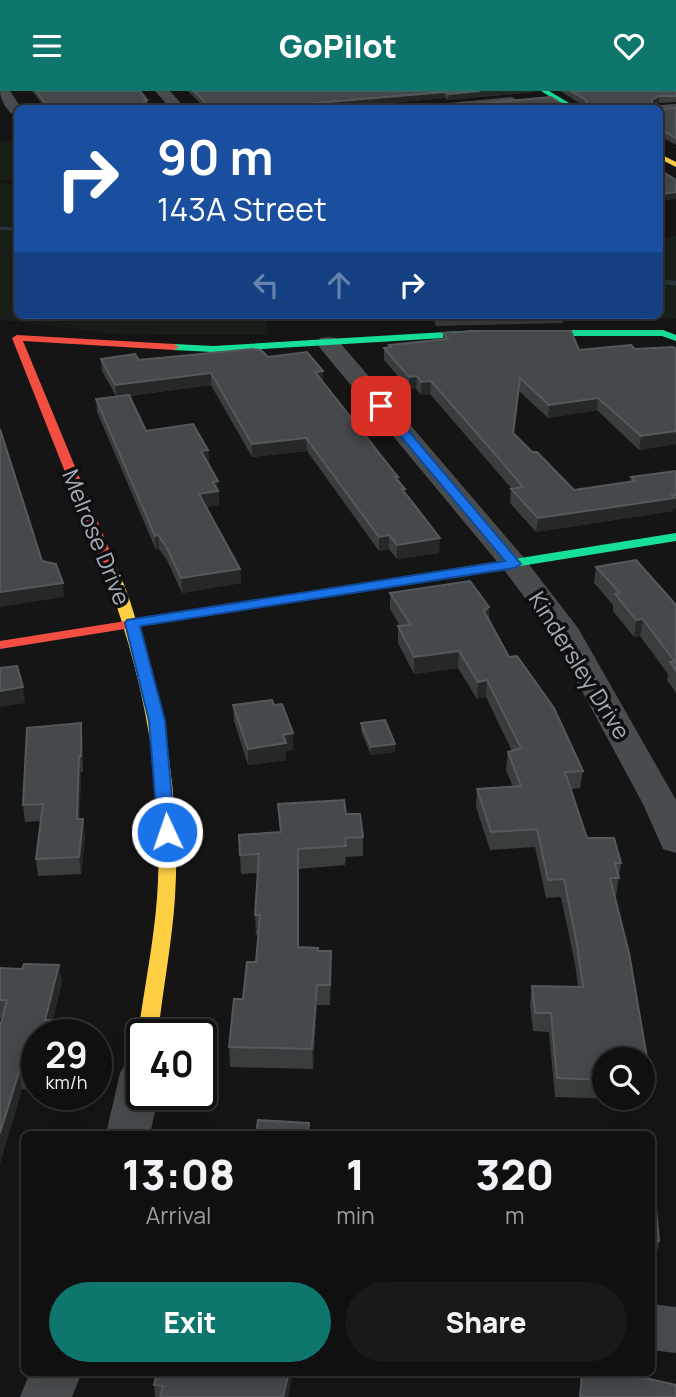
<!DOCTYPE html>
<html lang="en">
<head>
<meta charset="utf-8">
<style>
  :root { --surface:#101010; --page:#191919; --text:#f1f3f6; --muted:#9c9d9f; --line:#303030; --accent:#0f766e }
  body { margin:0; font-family:Manrope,sans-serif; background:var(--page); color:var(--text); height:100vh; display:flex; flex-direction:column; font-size:26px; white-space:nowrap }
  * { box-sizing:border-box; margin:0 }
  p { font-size:23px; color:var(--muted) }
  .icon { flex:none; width:38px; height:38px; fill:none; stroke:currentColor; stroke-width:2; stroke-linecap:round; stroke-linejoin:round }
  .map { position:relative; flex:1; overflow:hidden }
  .details { position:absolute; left:21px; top:1040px; width:634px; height:245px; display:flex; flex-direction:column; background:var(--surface); border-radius:10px; box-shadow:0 4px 18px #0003,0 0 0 2px var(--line) }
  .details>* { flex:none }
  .top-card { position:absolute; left:14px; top:14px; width:649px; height:214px; border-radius:10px; box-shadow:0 4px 18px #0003,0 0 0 2px var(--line); background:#1a4fa0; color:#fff; overflow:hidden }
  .controls { position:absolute; left:592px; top:956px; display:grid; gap:14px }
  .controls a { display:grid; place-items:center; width:63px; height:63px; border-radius:50%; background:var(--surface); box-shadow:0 4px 18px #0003,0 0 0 2px var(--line); font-size:35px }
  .speed { position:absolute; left:21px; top:928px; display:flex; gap:14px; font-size:35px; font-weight:700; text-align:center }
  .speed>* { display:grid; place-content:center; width:91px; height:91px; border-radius:50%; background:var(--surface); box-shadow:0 4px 18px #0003,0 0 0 2px var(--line); line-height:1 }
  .speed small { font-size:18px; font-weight:400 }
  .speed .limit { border:4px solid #111; border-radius:10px; background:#fff; color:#111 }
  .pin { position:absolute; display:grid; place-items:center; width:60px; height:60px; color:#fff; margin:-30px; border-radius:14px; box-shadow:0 4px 10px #0006 }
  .me { position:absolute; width:77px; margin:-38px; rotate:357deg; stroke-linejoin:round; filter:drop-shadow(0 0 5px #0008) }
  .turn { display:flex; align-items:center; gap:24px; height:147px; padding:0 28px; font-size:32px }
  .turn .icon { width:91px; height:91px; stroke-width:2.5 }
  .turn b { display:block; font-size:49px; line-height:60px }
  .lanes { display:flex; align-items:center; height:66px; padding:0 28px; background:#0003; justify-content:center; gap:35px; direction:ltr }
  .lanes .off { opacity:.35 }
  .eta { display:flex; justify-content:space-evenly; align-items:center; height:119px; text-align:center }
  .eta b { font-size:42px; font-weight:800; line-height:49px }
  .cta { display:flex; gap:14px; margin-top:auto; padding:14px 28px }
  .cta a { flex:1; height:80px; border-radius:42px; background:var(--accent); color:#fff; font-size:28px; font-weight:800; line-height:80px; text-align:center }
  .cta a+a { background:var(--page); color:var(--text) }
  header { display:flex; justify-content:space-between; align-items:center; height:91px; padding:0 28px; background:var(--accent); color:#fff; font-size:32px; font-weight:800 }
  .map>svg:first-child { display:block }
  .green { fill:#191f19 }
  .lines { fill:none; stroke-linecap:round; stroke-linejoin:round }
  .stream-far1 { stroke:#273337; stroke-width:3.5 }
  .stream { stroke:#273337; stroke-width:5 }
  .street { fill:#494c4e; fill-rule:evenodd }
  .fast { fill:#16e098; fill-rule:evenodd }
  .slow { fill:#ffcf43; fill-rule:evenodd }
  .jam { fill:#f24e42; fill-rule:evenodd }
  .wall { fill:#3a3d3e; fill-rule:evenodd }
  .shaded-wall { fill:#262828 }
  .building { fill:#46494b; stroke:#54595c; stroke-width:2 }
  .route { fill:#1a73e8; stroke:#114b97; stroke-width:2 }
  .labels { text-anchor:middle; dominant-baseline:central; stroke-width:7; stroke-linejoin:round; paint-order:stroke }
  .street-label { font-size:23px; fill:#a5aeb7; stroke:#0f0f11 }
</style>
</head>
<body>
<header><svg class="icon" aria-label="menu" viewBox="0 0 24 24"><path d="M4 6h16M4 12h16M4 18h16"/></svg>GoPilot<svg class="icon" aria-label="heart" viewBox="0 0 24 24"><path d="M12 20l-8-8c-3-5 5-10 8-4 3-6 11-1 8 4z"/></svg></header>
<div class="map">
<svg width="676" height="1306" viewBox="0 0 676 1306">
  <rect width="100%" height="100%" fill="#151515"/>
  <g class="green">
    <polygon points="12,50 17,52 17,91 0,89 0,51"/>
    <polygon points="0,91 17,94 18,224 265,224 269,244 118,243 0,229"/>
    <polygon points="676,145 676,228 624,224 660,224 660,147"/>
  </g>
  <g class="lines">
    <polyline class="stream-far1" points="0,137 18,138"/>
    <polyline class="stream" points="660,191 676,192"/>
    <g class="street">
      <path d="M0,0h10l12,18h-4v8c-9,-2 -18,-17 -18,-26z"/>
      <polygon points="155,0 170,0 186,18 171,18"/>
      <polygon points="512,6 519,10 517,13 478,18 420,18 427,14"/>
      <polygon points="676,13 676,21 660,22 660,18 653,18 660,14"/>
      <polygon points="328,246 336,247 524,467 578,537 676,709 676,762 663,758 643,713 549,539 504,479 320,257 317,252 320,247"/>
      <polygon points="142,966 142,1003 159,1003 150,1043 106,1043 120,982 127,970"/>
      <polygon points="651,1213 676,1216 676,1262 651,1259"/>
      <polygon points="30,1281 82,1281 72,1306 20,1306"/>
    </g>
    <g class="fast">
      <polygon points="541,0 549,0 579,18 570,18"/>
      <polygon points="478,239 663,239 676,244 676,250 662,245 478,245 213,261 174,259 169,256 174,253 213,255"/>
      <polygon points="676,442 676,450 320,507 313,503 320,499"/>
    </g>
    <g class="slow">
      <polygon points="660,63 676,71 676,76 660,68"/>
      <path d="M112,478c11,3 20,39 24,51 29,90 45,183 39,277 -3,46 -12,91 -17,137h-16v5l-4,-5c7,-51 18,-102 20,-153 5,-107 -16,-209 -53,-308z"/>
    </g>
    <g class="jam">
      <polygon points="17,244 174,253 179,256 174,259 23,250 119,482 117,485 107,485 105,482 12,247"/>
      <polygon points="320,499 325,500 327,503 325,506 0,558 0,550"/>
    </g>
  </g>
  <g class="wall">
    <polygon points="32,0 140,0 147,9 148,14 151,18 46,18"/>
    <polygon points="188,0 535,0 534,1 448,9 445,7 323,18 206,18"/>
    <polygon points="560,0 676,0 676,11 659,12 655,14 661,18 676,17 676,54 660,45 660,18 466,18 466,14 581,13"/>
    <polygon points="432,224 564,224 563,232 436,235"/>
    <polygon points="443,242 579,259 676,258 676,353 639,359 597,319 548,327 519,300 514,343 532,361 574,399 630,391 631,386 673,418 673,420 536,441 510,412 511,398 512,398 430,303 421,304 416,298 409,298 384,269 384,257 389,256 389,254 443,248"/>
    <polygon points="268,266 323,291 405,398 405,401 439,462 397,468 389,458 379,460 307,360 252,366 211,294 129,305 146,340 208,359 209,372 208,372 218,390 219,414 206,416 240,478 241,492 182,502 167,469 159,458 156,459 97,321 96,308 116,305 102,280 101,268 139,269"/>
    <polygon points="596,476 676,514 676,602 667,589 668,583 640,545 634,546 613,520 613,514 594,492"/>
    <path d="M390,502l99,14v13l20,37 74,114 -3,17 -9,1 16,49 34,25 -5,33h-1l36,185 -3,19 -93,-3 -6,-65 -16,-1 -3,-26 2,-19 46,1 -3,-23 -14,-67 -15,1 -11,-51 -45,3 -14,-43 1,-18 36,-2 -7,-17 2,-18 4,-1 -26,-54 -9,2 -19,-31 -44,6 -16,-31v-17h2l-10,-17zM604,968h38v38h-38z"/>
    <polygon points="233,614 274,614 293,642 293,659 286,660 286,669 248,674 234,630"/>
    <polygon points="361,632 395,653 395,661 371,664 361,640"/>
    <polygon points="83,649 83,681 81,681 79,728 85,745 81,783 38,785 36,768 41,730 25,731 23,714"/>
    <polygon points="278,713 346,723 363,746 363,765 346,766 345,774 299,778 298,856 318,860 331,880 330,914 317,914 313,978 230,976 229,956 256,871 258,844 256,844 255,824 258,782 241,783 239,744 280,741"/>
    <polygon points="0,877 62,891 51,936 52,943 37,943 37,999 22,998 0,1072 0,936 3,927 0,927"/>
    <polygon points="651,1093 659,1150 656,1168 651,1167"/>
    <polygon points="157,1281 293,1281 288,1306 155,1306 154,1294"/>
  </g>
  <g class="shaded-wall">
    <polygon points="480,0 535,0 534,1 448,9 449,3"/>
    <polygon points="445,1 445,7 323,18 244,18"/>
    <polygon points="659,5 659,12 652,16 652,9"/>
    <polygon points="676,101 676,108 660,110 660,103"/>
    <polygon points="323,280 323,293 315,281"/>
    <polygon points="211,282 211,294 117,306 115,294"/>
    <polygon points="417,285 416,298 409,298 409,286"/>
    <polygon points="431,290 430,303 421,304 421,291"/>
    <polygon points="598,307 597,319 548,327 549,314"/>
    <polygon points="676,340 676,353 639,359 641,345"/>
    <polygon points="306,347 307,360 252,366 252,353"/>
    <polygon points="208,359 209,372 201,373 201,360"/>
    <polygon points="218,390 219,414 200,417 199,403 213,391"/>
    <polygon points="676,404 676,417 673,418 673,420 536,441 538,427"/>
    <polygon points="158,444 159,458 156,459 155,445"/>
    <polygon points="389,444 389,458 379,460 379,446"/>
    <polygon points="440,447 439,462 397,468 397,454"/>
    <polygon points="240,478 241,492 182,502 181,487"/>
    <polygon points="63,492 64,506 0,516 0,501"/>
    <polygon points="489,516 488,532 484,520"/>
    <polygon points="643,528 640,545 634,546 636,529"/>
    <polygon points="459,560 458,577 414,583 414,566"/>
    <polygon points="487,589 486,606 477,608 478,591"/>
    <polygon points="23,596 25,612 0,616 0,600"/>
    <polygon points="81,632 83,649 83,681 81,665"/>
    <polygon points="293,642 293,659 286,660 286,669 248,674 248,658 283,644"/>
    <polygon points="395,653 395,661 371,664 371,656"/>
    <polygon points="79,665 81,681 79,745 77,728"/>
    <polygon points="83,728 85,745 81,783 79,766"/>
    <polygon points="59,874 62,891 51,936 52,943 46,943 45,929"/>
    <polygon points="317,894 317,914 313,978 312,958"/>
    <polygon points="19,981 22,998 0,1072 0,1042"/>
    <polygon points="289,1281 293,1281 288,1306 283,1306"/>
  </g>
  <g class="building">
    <polygon points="36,0 140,0 147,9 144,9 151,18 50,18"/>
    <polygon points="194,0 480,0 449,3 445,1 244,18 212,18"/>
    <polygon points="571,0 676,0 676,5 659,5 652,9 652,13 658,14 661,18 676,17 676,47 660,38 660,18 471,18 466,14 551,6 564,14 587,13 586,9"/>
    <polygon points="660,79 676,89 676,101 660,103"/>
    <polygon points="479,240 571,240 579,259 631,254 635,258 673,256 676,258 676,340 641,345 598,307 549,314 520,287 513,342 532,361 537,361 574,399 635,390 631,386 676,380 676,404 672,404 675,407 538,427 511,398 523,396 495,363 431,290 421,291 417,285 409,286 384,257 391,256 389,254 448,248 443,242"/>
    <polygon points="252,258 261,259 268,266 307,261 323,280 315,281 398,386 395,386 405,398 402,398 440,447 397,454 389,444 379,446 306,347 252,353 211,282 115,294 101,268 135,263 139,269"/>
    <polygon points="129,304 146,340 193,333 208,359 201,360 218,390 213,391 218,400 199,403 240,478 181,487 166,455 158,444 155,445 96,308"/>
    <polygon points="0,338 42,470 56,473 63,492 0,501"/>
    <polygon points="636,469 676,514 676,580 670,571 675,571 643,528 636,529 615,503 620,502 596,476"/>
    <polygon points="470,490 489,516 484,520 509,566 517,565 554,617 583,680 565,681 587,747 614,747 621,772 615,772 619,787 610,787 629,862 651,990 642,990 642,968 604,968 604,989 557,987 551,922 535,922 532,895 583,896 577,854 564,788 548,789 537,738 491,741 477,698 521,695 508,661 521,657 487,589 478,591 459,560 414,566 398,535 411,534 390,502"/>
    <polygon points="17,575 23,596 0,600 0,577"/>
    <polygon points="272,609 274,614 282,613 293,642 283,644 286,652 248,658 233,614"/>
    <polygon points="385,629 395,653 371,656 361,632"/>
    <polygon points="81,632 81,665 79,665 77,728 83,728 79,766 36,768 43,713 23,714 27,637"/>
    <polygon points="344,709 346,723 360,723 363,746 345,747 346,755 298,758 298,856 318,857 318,860 331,860 330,894 317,894 312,958 229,956 234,908 243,908 247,871 256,871 260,824 255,824 259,763 240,764 239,744 281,741 278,713"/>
    <polygon points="24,873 59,874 45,929 50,929 46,943 37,943 37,981 19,981 0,1042 0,936 7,909 0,909 0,877 22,878"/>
    <polygon points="258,1029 309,1032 308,1043 256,1043"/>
    <polygon points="651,1093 654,1093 659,1150 651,1149"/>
    <polygon points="157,1281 289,1281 283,1306 160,1306 163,1295 154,1294"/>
    <polygon points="582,1281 619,1281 676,1294 676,1306 580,1306"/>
  </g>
  <polygon class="route" points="381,311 385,312 521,473 514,477 140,535 165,630 175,741 173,745 161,745 158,741 149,630 125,532 127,529 505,470 377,317 375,315"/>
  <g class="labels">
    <g class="street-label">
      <text transform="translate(97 446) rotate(68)">Melrose Drive</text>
      <text transform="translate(580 574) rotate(58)">Kindersley Drive</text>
    </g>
  </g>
</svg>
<div class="controls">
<a><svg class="icon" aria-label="search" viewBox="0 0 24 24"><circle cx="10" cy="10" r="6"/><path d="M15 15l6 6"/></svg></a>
</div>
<div class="speed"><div>29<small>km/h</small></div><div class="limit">40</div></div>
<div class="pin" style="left:381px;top:315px;background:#d93025"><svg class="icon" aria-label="arrive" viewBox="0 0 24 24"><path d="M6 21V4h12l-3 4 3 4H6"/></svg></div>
<svg class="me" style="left:167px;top:741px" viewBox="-20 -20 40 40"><circle r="17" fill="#1a73e8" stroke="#fff" stroke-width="3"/><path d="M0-11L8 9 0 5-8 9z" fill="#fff"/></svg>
<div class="top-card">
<div class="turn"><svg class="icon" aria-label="right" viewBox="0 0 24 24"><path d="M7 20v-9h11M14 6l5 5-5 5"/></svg><div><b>90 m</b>143A Street</div></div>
<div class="lanes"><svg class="icon off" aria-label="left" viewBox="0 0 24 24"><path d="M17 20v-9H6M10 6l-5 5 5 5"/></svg><svg class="icon off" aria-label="ahead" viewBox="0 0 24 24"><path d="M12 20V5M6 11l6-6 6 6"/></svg><svg class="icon" aria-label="right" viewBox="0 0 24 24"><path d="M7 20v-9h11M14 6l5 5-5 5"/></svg></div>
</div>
<section class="details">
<div class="eta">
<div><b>13:08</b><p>Arrival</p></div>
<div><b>1</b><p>min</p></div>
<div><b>320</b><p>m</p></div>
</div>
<div class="cta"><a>Exit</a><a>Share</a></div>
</section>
</div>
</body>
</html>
